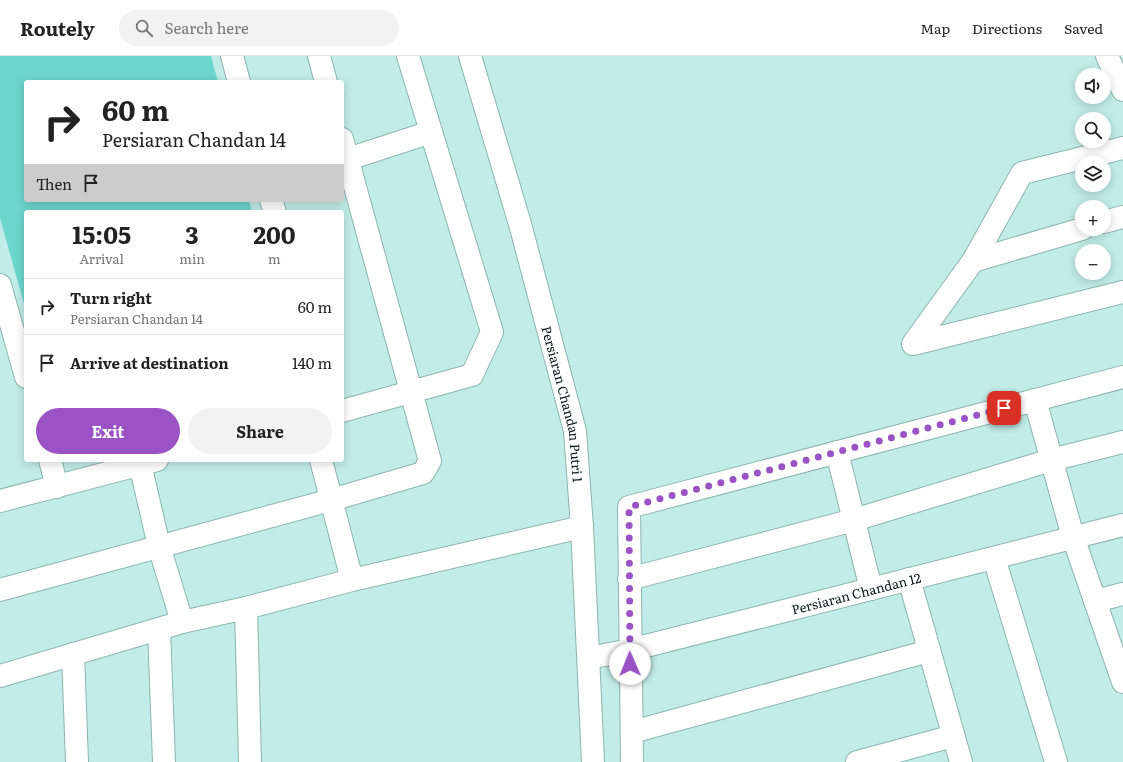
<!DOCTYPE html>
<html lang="en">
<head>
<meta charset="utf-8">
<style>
  :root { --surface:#fff; --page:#f2f2f2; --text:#222; --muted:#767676; --line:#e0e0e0; --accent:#9b52c5 }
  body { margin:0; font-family:Literata,serif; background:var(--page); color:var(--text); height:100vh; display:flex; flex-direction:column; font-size:15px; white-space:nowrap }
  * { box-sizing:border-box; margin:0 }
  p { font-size:13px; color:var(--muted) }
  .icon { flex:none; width:22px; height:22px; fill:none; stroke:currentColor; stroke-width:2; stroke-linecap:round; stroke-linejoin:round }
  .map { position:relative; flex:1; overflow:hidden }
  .details { position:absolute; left:24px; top:154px; width:320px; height:252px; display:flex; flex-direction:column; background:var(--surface); border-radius:4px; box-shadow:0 2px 10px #0003 }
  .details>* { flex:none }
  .banner { position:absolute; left:24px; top:24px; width:320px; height:122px; border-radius:4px; box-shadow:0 2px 10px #0003; background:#fff; color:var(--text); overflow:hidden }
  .tools { position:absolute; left:1075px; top:12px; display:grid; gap:8px }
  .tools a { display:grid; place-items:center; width:36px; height:36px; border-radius:50%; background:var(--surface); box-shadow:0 2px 10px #0003; font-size:20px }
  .pin { position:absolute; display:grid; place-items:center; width:34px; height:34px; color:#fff; margin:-17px; border-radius:8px; box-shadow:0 2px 6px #0006 }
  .me { position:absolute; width:44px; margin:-22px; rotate:359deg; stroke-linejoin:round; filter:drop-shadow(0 0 3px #0008) }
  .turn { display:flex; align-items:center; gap:14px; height:84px; padding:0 12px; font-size:18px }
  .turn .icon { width:52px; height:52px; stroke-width:2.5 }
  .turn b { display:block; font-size:28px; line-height:34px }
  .then { display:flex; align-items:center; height:38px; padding:0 12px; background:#0003; gap:8px; font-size:15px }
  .eta { display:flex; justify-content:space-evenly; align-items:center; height:68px; text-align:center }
  .eta b { font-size:24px; font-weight:700; line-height:28px }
  .action { display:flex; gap:8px; margin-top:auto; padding:8px 12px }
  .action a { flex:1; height:46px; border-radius:24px; background:var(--accent); color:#fff; font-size:16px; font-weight:700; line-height:46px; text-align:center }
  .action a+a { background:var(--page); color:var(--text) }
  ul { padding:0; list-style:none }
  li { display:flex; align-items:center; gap:12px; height:56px; padding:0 12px; border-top:1px solid var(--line) }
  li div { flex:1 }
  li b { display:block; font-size:15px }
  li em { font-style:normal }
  header { display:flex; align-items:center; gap:24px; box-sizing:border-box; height:56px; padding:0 20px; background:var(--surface); border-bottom:1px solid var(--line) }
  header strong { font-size:19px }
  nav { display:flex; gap:22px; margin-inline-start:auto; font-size:14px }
  .search { width:280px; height:36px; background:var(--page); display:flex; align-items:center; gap:10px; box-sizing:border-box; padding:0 14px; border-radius:22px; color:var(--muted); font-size:15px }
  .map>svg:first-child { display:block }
  .green { fill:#6dd6cf }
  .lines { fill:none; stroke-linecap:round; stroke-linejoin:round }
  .minor-casing { stroke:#8cb5b1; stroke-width:24 }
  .minor { stroke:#fff; stroke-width:22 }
  .route { stroke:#9b52c5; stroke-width:7; stroke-dasharray:0 12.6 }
  .labels { text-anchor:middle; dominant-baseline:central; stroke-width:4; stroke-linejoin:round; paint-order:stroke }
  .street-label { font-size:13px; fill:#0b1b1a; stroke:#c1ece8 }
</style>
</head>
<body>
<header>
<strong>Routely</strong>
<div class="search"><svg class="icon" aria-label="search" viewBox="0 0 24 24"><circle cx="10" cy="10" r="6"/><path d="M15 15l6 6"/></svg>Search here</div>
<nav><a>Map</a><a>Directions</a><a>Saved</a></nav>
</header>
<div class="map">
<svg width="1123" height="706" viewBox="0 0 1123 706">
  <rect width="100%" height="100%" fill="#c1ece8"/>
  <polygon class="green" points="0,0 211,0 218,26 26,26 26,144 249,144 252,156 26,156 26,255 0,162"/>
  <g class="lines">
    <defs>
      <g id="minor">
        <polyline points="232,0 239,26"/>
        <polyline points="319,0 326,26"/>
        <path id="s1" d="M470,0l50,168 55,207 7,96 11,235"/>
        <polyline points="1107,0 1123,34"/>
        <polyline points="1123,92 1022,117 973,205 913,288 1123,236"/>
        <polyline points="342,105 431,76"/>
        <polyline points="271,144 275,156"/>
        <polyline points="1104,166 1123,161"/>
        <polyline points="973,205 1082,173"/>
        <polyline points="0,229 26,321"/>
        <polyline points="1035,344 1073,481 1123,626"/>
        <polyline points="342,355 472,319 492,276 408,0"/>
        <polyline points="837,396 871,533"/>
        <polyline points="50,404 57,431"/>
        <polyline points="321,404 352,524"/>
        <polyline points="140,408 159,490 182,566"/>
        <polyline points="0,445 157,404"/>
        <polyline points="994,502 1056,706"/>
        <polyline points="629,523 854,464 1051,404 1123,386"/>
        <polyline points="909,523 961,706"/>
        <polyline points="0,534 331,444 423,417 430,405 342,83"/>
        <polyline points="1095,545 1123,538"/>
        <polyline points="246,552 250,706"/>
        <polyline points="159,573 164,706"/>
        <polyline points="73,598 77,706"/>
        <path id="s2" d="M589,602l41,-8 493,-125"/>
        <polyline points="0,620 182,566 246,552 352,524 582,471"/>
        <polyline points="632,676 929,595"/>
        <polyline points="632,706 629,451 1123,321"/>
        <polyline points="857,706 953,680"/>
      </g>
    </defs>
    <use href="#minor" class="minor-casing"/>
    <use href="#minor" class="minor"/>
  </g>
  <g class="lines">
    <polyline class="route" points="630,608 629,451 1004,352"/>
  </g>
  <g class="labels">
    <g class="street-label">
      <text stroke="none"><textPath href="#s1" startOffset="361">Persiaran Chandan Putri 1</textPath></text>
      <text stroke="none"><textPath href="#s2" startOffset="275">Persiaran Chandan 12</textPath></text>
    </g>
  </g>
</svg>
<div class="tools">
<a><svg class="icon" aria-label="sound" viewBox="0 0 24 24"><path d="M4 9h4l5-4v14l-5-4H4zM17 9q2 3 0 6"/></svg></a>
<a><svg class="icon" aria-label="search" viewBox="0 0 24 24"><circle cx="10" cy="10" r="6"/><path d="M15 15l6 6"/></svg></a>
<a><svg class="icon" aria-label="layers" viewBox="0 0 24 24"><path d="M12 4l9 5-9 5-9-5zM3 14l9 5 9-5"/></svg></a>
<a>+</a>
<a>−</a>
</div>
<div class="pin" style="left:1004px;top:352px;background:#d93025"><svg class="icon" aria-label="arrive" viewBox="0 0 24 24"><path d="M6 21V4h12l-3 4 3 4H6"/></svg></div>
<svg class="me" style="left:630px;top:608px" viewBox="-20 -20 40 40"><circle r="19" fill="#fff"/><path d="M0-13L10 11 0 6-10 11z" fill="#9b52c5"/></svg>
<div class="banner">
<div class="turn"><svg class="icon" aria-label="right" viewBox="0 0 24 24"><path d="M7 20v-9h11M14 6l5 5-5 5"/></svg><div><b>60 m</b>Persiaran Chandan 14</div></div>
<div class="then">Then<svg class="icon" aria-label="arrive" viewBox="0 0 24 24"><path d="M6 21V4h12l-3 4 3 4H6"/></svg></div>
</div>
<section class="details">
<div class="eta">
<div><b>15:05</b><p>Arrival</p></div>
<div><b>3</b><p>min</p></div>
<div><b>200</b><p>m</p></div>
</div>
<ul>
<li><svg class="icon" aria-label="right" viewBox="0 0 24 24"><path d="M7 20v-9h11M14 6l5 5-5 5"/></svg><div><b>Turn right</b><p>Persiaran Chandan 14</p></div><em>60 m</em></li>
<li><svg class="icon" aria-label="arrive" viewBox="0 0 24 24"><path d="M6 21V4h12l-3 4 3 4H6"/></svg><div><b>Arrive at destination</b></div><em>140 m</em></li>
</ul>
<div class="action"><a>Exit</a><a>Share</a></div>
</section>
</div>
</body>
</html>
